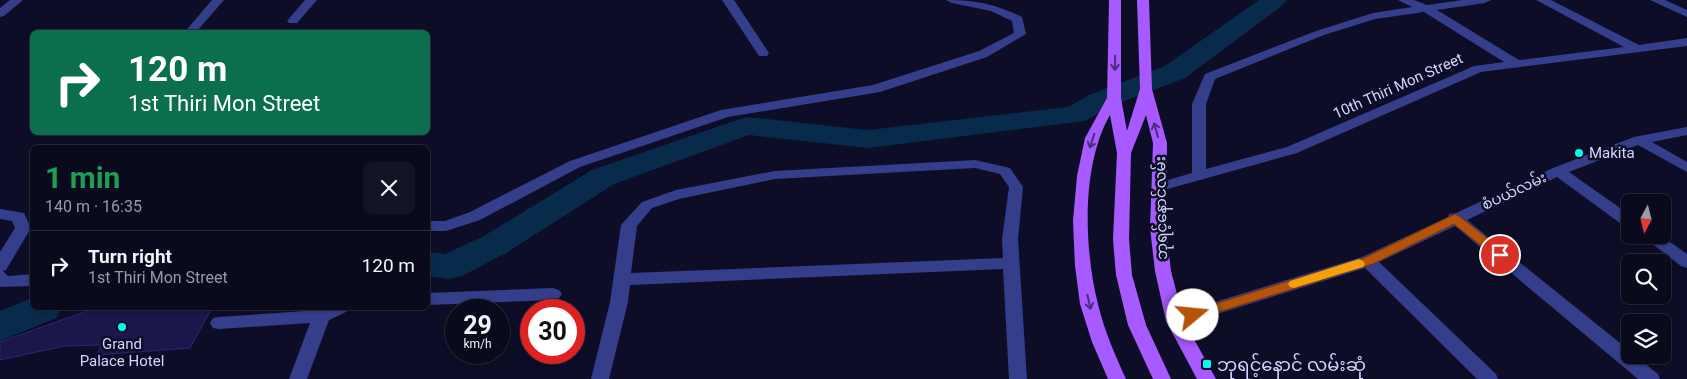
<!DOCTYPE html>
<html lang="en">
<head>
<meta charset="utf-8">
<style>
  :root { --surface:#0a0a1d; --page:#131326; --text:#f1f3f6; --muted:#999aa4; --line:#2a2b3b }
  body { margin:0; font-family:Roboto,"Noto Sans Myanmar",sans-serif; background:var(--page); color:var(--text); height:100vh; display:flex; flex-direction:column; font-size:19px; white-space:nowrap }
  * { box-sizing:border-box; margin:0 }
  p { font-size:16px; color:var(--muted) }
  .icon { flex:none; width:28px; height:28px; fill:none; stroke:currentColor; stroke-width:2; stroke-linecap:round; stroke-linejoin:round }
  .map { position:relative; flex:1; overflow:hidden }
  .panel { position:absolute; left:30px; top:145px; width:400px; height:165px; display:flex; flex-direction:column; background:var(--surface); border-radius:8px; box-shadow:0 1px 4px #0004,0 0 0 1px var(--line) }
  .panel>* { flex:none }
  .hud { position:absolute; left:30px; top:30px; width:400px; height:105px; border-radius:8px; box-shadow:0 1px 4px #0004,0 0 0 1px var(--line); background:#0b6e4f; color:#fff; overflow:hidden }
  .needle { width:32px; rotate:187deg }
  .fabs { position:absolute; left:1621px; top:194px; display:grid; gap:10px }
  .fabs a { display:grid; place-items:center; width:50px; height:50px; border-radius:8px; background:var(--surface); box-shadow:0 1px 4px #0004,0 0 0 1px var(--line); font-size:25px }
  .speed { position:absolute; left:445px; top:299px; display:flex; gap:10px; font-size:25px; font-weight:700; text-align:center }
  .speed>* { display:grid; place-content:center; width:65px; height:65px; border-radius:50%; background:var(--surface); box-shadow:0 1px 4px #0004,0 0 0 1px var(--line); line-height:1 }
  .speed small { font-size:12px; font-weight:400 }
  .speed .limit { border:8px solid #d22; background:#fff; color:#111 }
  .pin { position:absolute; display:grid; place-items:center; width:42px; height:42px; color:#fff; margin:-21px; border:2px solid #fff; border-radius:50%; box-shadow:0 1px 5px #0007 }
  .me { position:absolute; width:55px; margin:-28px; rotate:73deg; stroke-linejoin:round; filter:drop-shadow(0 0 4px #0008) }
  .turn { display:flex; align-items:center; gap:18px; height:105px; padding:0 15px; font-size:22px }
  .turn .icon { width:65px; height:65px; stroke-width:2.5 }
  .turn b { display:block; font-size:35px; line-height:42px }
  .round { display:grid; place-items:center; flex:none; width:52px; height:52px; border-radius:8px; background:var(--page) }
  .summary { display:flex; align-items:center; justify-content:space-between; height:85px; padding:0 15px }
  h1 { font-size:30px; font-weight:700; line-height:38px; color:#1e9e55 }
  ul { padding:0; list-style:none }
  li { display:flex; align-items:center; gap:15px; height:70px; padding:0 15px; border-top:1px solid var(--line) }
  li div { flex:1 }
  li b { display:block; font-size:19px }
  li em { font-style:normal }
  .map>svg:first-child { display:block }
  .lines { fill:none; stroke-linecap:round; stroke-linejoin:round }
  .river { fill:#082b4b; fill-rule:evenodd }
  .building { fill:#1a174a; stroke:#2b2778 }
  .minor { fill:#343e8a; fill-rule:evenodd }
  .major { fill:#a75aff; fill-rule:evenodd }
  .oneway { stroke:#4b2c7d }
  .route { fill:#b45309; stroke:#753606 }
  .slow { fill:#f59e0b }
  .poi-dot { fill:#00feef; stroke:#0d0d27; stroke-width:2 }
  .labels { text-anchor:middle; dominant-baseline:central; stroke-width:5; stroke-linejoin:round; paint-order:stroke }
  .street-label { font-size:15px; fill:#d3d5ff; stroke:#0d0d27 }
  .poi-label { font-size:15px; fill:#d3d5ff; stroke:#0d0d27; text-anchor:start }
  .near-poi-label { font-size:18px; fill:#d3d5ff; stroke:#0d0d27; text-anchor:start }
</style>
</head>
<body>
<div class="map">
<svg width="1687" height="379" viewBox="0 0 1687 379">
  <rect width="100%" height="100%" fill="#0d0d27"/>
  <g class="lines">
    <g class="river">
      <polygon points="1259,0 1287,0 1283,5 1185,78 1109,107 1085,121 868,148 749,135 614,184 506,253 462,276 449,279 428,276 428,252 445,254 482,237 592,170 737,120 747,117 868,130 1068,107 1089,95 1165,66"/>
      <polygon points="32,298 32,308 62,308 56,318 0,341 0,311"/>
    </g>
  </g>
  <polygon class="building" points="88,308 212,308 190,348 96,355 102,345 64,346 0,360 0,342 84,312"/>
  <g class="lines">
    <g class="minor">
      <polygon points="10,0 23,0 4,16 0,17 0,8"/>
      <polygon points="212,0 224,0 197,31 189,31 187,29 189,27"/>
      <polygon points="305,0 317,0 297,23 289,23 287,21"/>
      <polygon points="722,0 734,0 769,53 767,56 759,56"/>
      <path d="M946,0c30,0 49,4 76,17l4,17 -39,23 -107,35 -152,25 -148,50 -100,53 -34,11h-18v-10h17l25,-9 100,-51 151,-51 152,-25 106,-34 35,-18 -2,-12 -21,-10 -39,-8z"/>
      <path d="M1398,0h16l13,5 35,-5h29l-6,3 -48,7 82,50 105,-13 -88,-47h15l88,45 48,-7v8l-206,26 -184,81 -133,37h-10l-2,-3 2,-3 38,-11v-69l13,-30 111,-43 57,-18 39,-6zM1424,12l80,50 -30,4 -187,81 -81,22v-65l9,-25 109,-44 51,-16z"/>
      <polygon points="1650,0 1665,0 1687,10 1687,17"/>
      <polygon points="1687,127 1687,135 1652,142 1687,162 1687,172 1638,145 1569,172 1630,215 1630,227 1624,226 1557,177 1467,220 1630,351 1630,355 1634,355 1658,374 1660,379 1638,379 1455,226 1379,262 1496,374 1498,379 1477,379 1365,268 1175,327 1169,326 1166,321 1169,316 1362,257 1448,217 1449,214 1456,213 1553,168 1634,137"/>
      <path d="M975,160l35,8 13,19 -5,52 9,140h-18l-6,-110 -373,16 -2,17 -19,77h-18l19,-77 11,-77 21,-23 34,-12 99,-19zM975,168l25,6 9,13 -7,52 1,19 -372,15 6,-47 15,-18 27,-9 96,-20z"/>
      <polygon points="0,209 24,213 31,228 6,270 3,271 8,276 32,274 32,286 0,287 0,252 15,228 12,221 0,219"/>
      <polygon points="1641,235 1660,235 1687,254 1687,268 1681,266"/>
      <polygon points="553,288 559,290 562,294 559,298 553,300 428,305 428,293"/>
      <polygon points="325,308 349,308 346,312 329,320 307,379 289,379 310,323 219,329 213,328 210,323 213,318 219,317 320,310"/>
    </g>
    <path class="major" d="M1109,0h12v98l6,33 13,-42 -3,-89h12l3,89 15,54 -1,85 5,43 13,50 32,58h-19l-31,-58 -11,-50 -5,-43 3,-85 -7,-28 -15,38 -2,86 3,36 14,50 25,54h-18l-25,-54 -12,-50 -3,-36 4,-86 -7,-38c-29,50 -26,134 -12,189 6,26 17,51 28,75h-18l-16,-37 -12,-38 -5,-38 -2,-45 4,-45 8,-38 22,-40z"/>
  </g>
  <defs><path id="oneway-shaft" d="M-6 0H5M1.5-3L5.5 0L1.5 3" fill="none" stroke-width="1.6" stroke-linecap="round" stroke-linejoin="round" transform="scale(1.25)"/></defs>
  <g class="oneway">
    <use href="#oneway-shaft" transform="translate(1115 63) rotate(91)"/>
    <use href="#oneway-shaft" transform="translate(1156 130) rotate(-105)"/>
    <use href="#oneway-shaft" transform="translate(1092 141) rotate(108)"/>
    <use href="#oneway-shaft" transform="translate(1089 302) rotate(77)"/>
  </g>
  <polygon class="route" points="1455,214 1459,216 1505,252 1506,255 1505,258 1496,258 1454,224 1373,264 1193,320 1188,319 1186,315 1188,312 1364,258"/>
  <polygon class="slow" points="1359,259 1363,261 1365,264 1363,267 1294,288 1290,287 1288,284 1290,281"/>
  <g class="poi-dot">
    <circle cx="1579" cy="153" r="5"/>
    <circle cx="122" cy="327" r="5"/>
    <rect x="1202" y="359" width="10" height="10" rx="2.5"/>
  </g>
  <g class="labels">
    <g class="street-label">
      <text transform="translate(1398 86) rotate(-24)">10th Thiri Mon Street</text>
      <text transform="translate(1514 191) rotate(-25)">စံပယ်လမ်း</text>
      <text transform="translate(1161 208) rotate(-91)">ဘုရင့်နောင်လမ်း</text>
    </g>
    <g class="poi-label">
      <text x="1589" y="153">Makita</text>
      <text x="122" y="344" text-anchor="middle">Grand<tspan x="122" dy="17">Palace Hotel</tspan></text>
    </g>
    <g class="near-poi-label">
      <text x="1217" y="364">ဘုရင့်နောင် လမ်းဆုံ</text>
    </g>
  </g>
</svg>
<div class="fabs">
<a><svg class="needle" viewBox="-14 -14 28 28"><path d="M0-13l5 13h-10z" fill="#e53935"/><path d="M0 13l5-13h-10z" fill="#999aa4"/></svg></a>
<a><svg class="icon" aria-label="search" viewBox="0 0 24 24"><circle cx="10" cy="10" r="6"/><path d="M15 15l6 6"/></svg></a>
<a><svg class="icon" aria-label="layers" viewBox="0 0 24 24"><path d="M12 4l9 5-9 5-9-5zM3 14l9 5 9-5"/></svg></a>
</div>
<div class="speed"><div>29<small>km/h</small></div><div class="limit">30</div></div>
<div class="pin" style="left:1500px;top:255px;background:#d93025"><svg class="icon" aria-label="arrive" viewBox="0 0 24 24"><path d="M6 21V4h12l-3 4 3 4H6"/></svg></div>
<svg class="me" style="left:1193px;top:315px" viewBox="-20 -20 40 40"><circle r="19" fill="#fff"/><path d="M0-13L10 11 0 6-10 11z" fill="#b45309"/></svg>
<div class="hud">
<div class="turn"><svg class="icon" aria-label="right" viewBox="0 0 24 24"><path d="M7 20v-9h11M14 6l5 5-5 5"/></svg><div><b>120 m</b>1st Thiri Mon Street</div></div>
</div>
<section class="panel">
<div class="summary"><div><h1>1 min</h1><p>140 m · 16:35</p></div><a class="round"><svg class="icon" aria-label="close" viewBox="0 0 24 24"><path d="M6 6l12 12M18 6L6 18"/></svg></a></div>
<ul>
<li><svg class="icon" aria-label="right" viewBox="0 0 24 24"><path d="M7 20v-9h11M14 6l5 5-5 5"/></svg><div><b>Turn right</b><p>1st Thiri Mon Street</p></div><em>120 m</em></li>
</ul>
</section>
</div>
</body>
</html>
